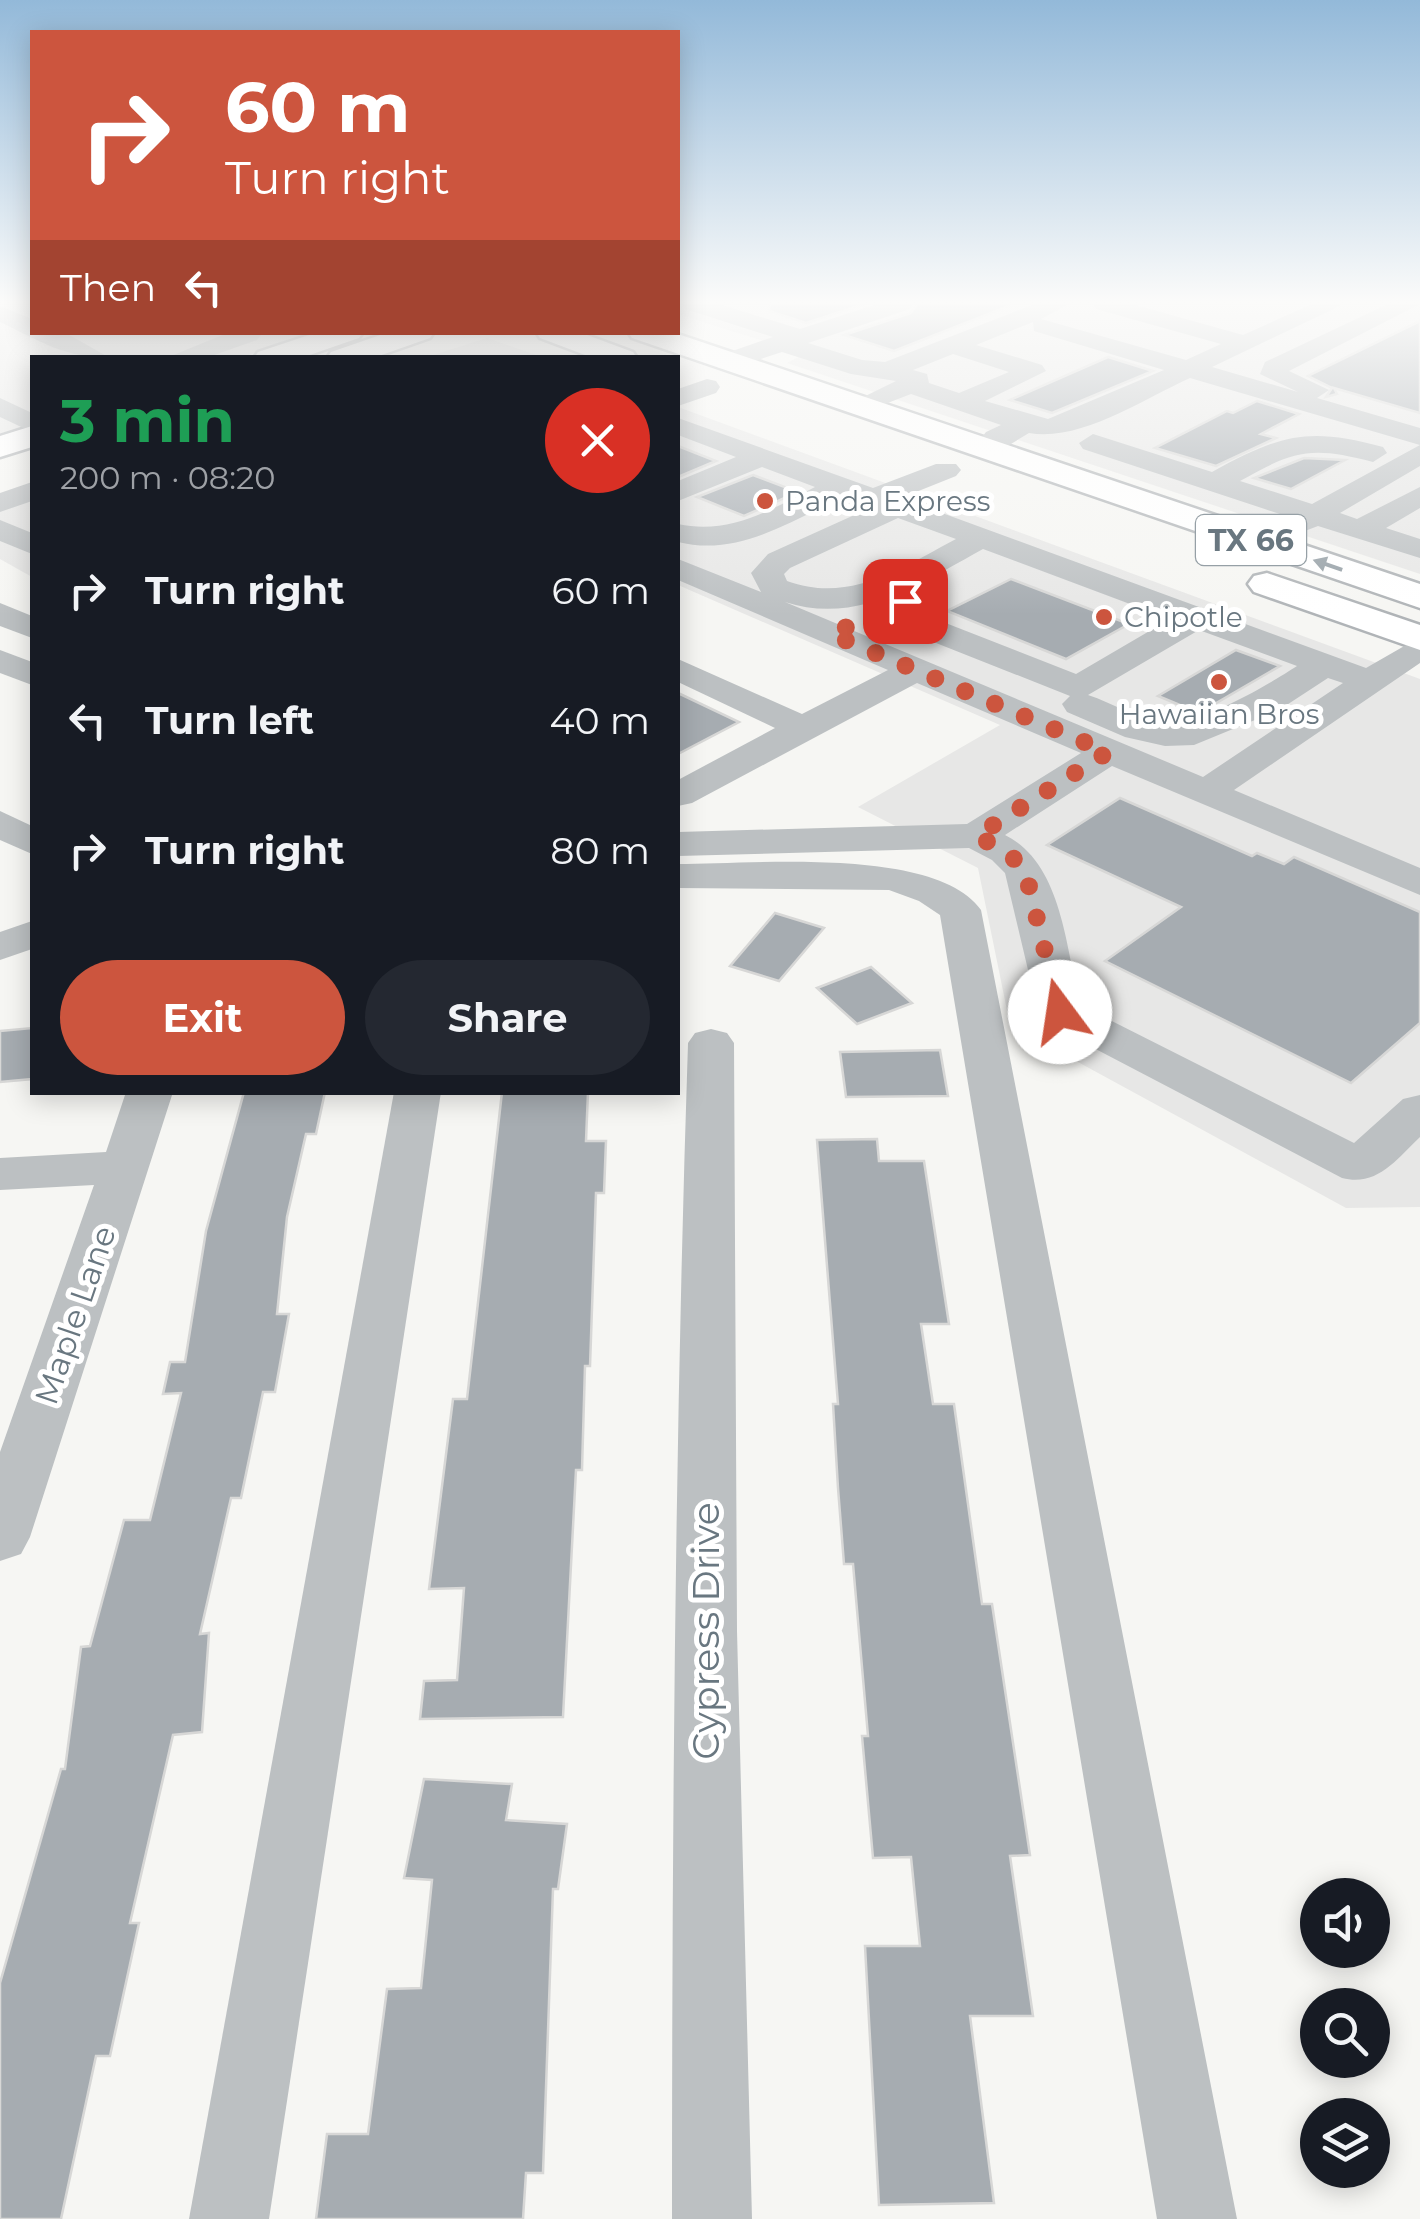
<!DOCTYPE html>
<html lang="en">
<head>
<meta charset="utf-8">
<style>
  :root { --surface:#171b24; --page:#242831; --text:#f1f3f6; --muted:#9ea1a6; --accent:#cc553e }
  body { margin:0; font-family:Montserrat,sans-serif; background:var(--page); color:var(--text); height:100vh; display:flex; flex-direction:column; font-size:38px; white-space:nowrap }
  * { box-sizing:border-box; margin:0 }
  p { font-size:32px; color:var(--muted) }
  .icon { flex:none; width:55px; height:55px; fill:none; stroke:currentColor; stroke-width:2; stroke-linecap:round; stroke-linejoin:round }
  .map { position:relative; flex:1; overflow:hidden }
  .panel { position:absolute; left:30px; top:355px; width:650px; height:740px; display:flex; flex-direction:column; background:var(--surface); border-radius:0px; box-shadow:0 5px 25px #0003 }
  .panel>* { flex:none }
  .guide { position:absolute; left:30px; top:30px; width:650px; height:305px; border-radius:0px; box-shadow:0 5px 25px #0003; background:#cc553e; color:#fff; overflow:hidden }
  .buttons { position:absolute; left:1300px; top:1878px; display:grid; gap:20px }
  .buttons a { display:grid; place-items:center; width:90px; height:90px; border-radius:50%; background:var(--surface); box-shadow:0 5px 25px #0003; font-size:50px }
  .pin { position:absolute; display:grid; place-items:center; width:85px; height:85px; color:#fff; margin:-42px; border-radius:20px; box-shadow:0 5px 15px #0006 }
  .me { position:absolute; width:110px; margin:-55px; rotate:346deg; stroke-linejoin:round; filter:drop-shadow(0 0 8px #0008) }
  .turn { display:flex; align-items:center; gap:35px; height:210px; padding:0 30px; font-size:45px }
  .turn .icon { width:130px; height:130px; stroke-width:2.5 }
  .turn b { display:block; font-size:70px; line-height:85px }
  .then { display:flex; align-items:center; height:95px; padding:0 30px; background:#0003; gap:20px; font-size:38px }
  .round { display:grid; place-items:center; flex:none; width:105px; height:105px; border-radius:52px; background:var(--page) }
  .head { display:flex; align-items:center; justify-content:space-between; height:170px; padding:0 30px }
  h1 { font-size:60px; font-weight:700; line-height:75px; color:#1e9e55 }
  .primary-button { display:flex; gap:20px; margin-top:auto; padding:20px 30px }
  .primary-button a { flex:1; height:115px; border-radius:60px; background:var(--accent); color:#fff; font-size:40px; font-weight:700; line-height:115px; text-align:center }
  .primary-button a+a { background:var(--page); color:var(--text) }
  ul { padding:0; list-style:none }
  li { display:flex; align-items:center; gap:30px; height:130px; padding:0 30px }
  li div { flex:1 }
  li b { display:block; font-size:38px }
  li em { font-style:normal }
  .map>svg:first-child { display:block }
  .built { fill:#e7e7e6 }
  .building { fill:#a6acb1; stroke:#d7d7d6; stroke-width:2.5 }
  .lines { fill:none; stroke-linecap:round; stroke-linejoin:round }
  .major-casing { stroke:#b0b4b7; stroke-width:5 }
  .minor { fill:#bcc0c2; fill-rule:evenodd }
  .major { fill:#fff; fill-rule:evenodd }
  .oneway { fill:#96a0a6 }
  .route { stroke:#cc553e; stroke-width:18; stroke-dasharray:0 32.4 }
  .poi-dot { fill:#cc553e; stroke:#fff; stroke-width:4 }
  .labels { text-anchor:middle; dominant-baseline:central; stroke-width:10; stroke-linejoin:round; paint-order:stroke }
  .far-poi-label { font-size:28px; fill:#697780; stroke:#fff; text-anchor:start }
  .shield { fill:#fff; stroke:#96a0a6; stroke-width:2.5 }
  .shield-label { font-size:30px; font-weight:bold; fill:#697780 }
  .street-label { font-size:32px; fill:#697780; stroke:#fff }
  .near-street-label { font-size:38px; fill:#697780; stroke:#fff }
</style>
</head>
<body>
<div class="map">
<svg width="1420" height="2219" viewBox="0 0 1420 2219">
  <rect width="100%" height="100%" fill="#f6f6f3"/>
  <g class="built">
    <polygon points="0,304 32,304 32,332 317,333 242,357 32,358 32,427 0,437"/>
    <polygon points="678,304 1320,304 1336,308 1346,304 1420,304 1420,574 787,363 804,354 678,314"/>
    <polygon points="487,338 542,357 427,357"/>
    <polygon points="678,407 1420,679 1420,1207 1346,1208 1010,1025 978,868 858,807 1000,725 678,585"/>
    <polygon points="32,488 32,577 0,559 0,499"/>
  </g>
  <g class="building">
    <polygon points="770,304 865,304 806,323 769,311"/>
    <polygon points="917,304 1008,304 1009,306 894,351 844,335 911,313"/>
    <polygon points="1420,321 1420,413 1334,388 1337,394 1326,397 1332,388 1308,376"/>
    <polygon points="1108,357 1153,371 1052,413 1010,400"/>
    <polygon points="1257,401 1299,414 1261,434 1276,438 1216,466 1155,448 1227,411 1233,413"/>
    <polygon points="678,446 716,461 678,477"/>
    <polygon points="1304,458 1345,460 1291,489 1254,478"/>
    <polygon points="753,475 798,492 744,516 697,497"/>
    <polygon points="1011,579 1129,624 1066,659 947,611"/>
    <polygon points="1236,650 1280,666 1199,713 1158,696"/>
    <polygon points="678,693 739,722 678,754"/>
    <polygon points="1120,798 1252,856 1257,853 1284,864 1294,857 1420,912 1420,1023 1351,1083 1105,961 1181,907 1047,845"/>
    <polygon points="775,913 824,928 779,981 730,966"/>
    <polygon points="871,967 912,1003 857,1024 817,988"/>
    <polygon points="32,1028 32,1079 0,1082 0,1031"/>
    <polygon points="940,1050 948,1096 846,1097 840,1052"/>
    <polygon points="244,1092 325,1092 316,1134 306,1134 287,1217 277,1314 289,1314 275,1392 263,1392 241,1498 231,1498 200,1634 209,1633 202,1732 173,1735 130,1923 139,1923 110,2056 96,2056 61,2219 0,2219 0,1983 61,1769 65,1769 81,1647 90,1646 124,1520 150,1520 181,1393 163,1394 170,1362 185,1362 206,1231"/>
    <polygon points="502,1092 588,1092 586,1141 606,1141 604,1193 596,1193 590,1366 585,1366 582,1470 576,1470 563,1717 420,1719 424,1681 457,1680 464,1588 429,1589 453,1399 467,1399"/>
    <polygon points="877,1139 879,1161 924,1161 949,1324 921,1324 933,1404 954,1404 982,1604 992,1604 1030,1855 1010,1856 1033,2016 970,2016 994,2203 879,2205 865,1946 920,1946 911,1857 873,1858 862,1736 868,1736 853,1564 844,1564 838,1488 833,1404 838,1404 817,1140"/>
    <polygon points="424,1779 512,1784 506,1820 567,1824 558,1889 553,1889 543,2173 526,2173 523,2219 316,2219 327,2134 368,2134 387,1989 421,1988 432,1880 404,1878"/>
  </g>
  <g class="lines">
    <defs>
      <g id="major">
        <polygon points="318,332 363,332 359,338 301,358 254,358 258,352"/>
        <polygon points="389,332 434,332 430,338 373,358 327,358 331,352"/>
        <polygon points="536,332 579,332 633,352 637,358 593,358 540,338"/>
        <polygon points="628,332 672,332 1420,584 1420,608 632,338"/>
        <polygon points="32,426 32,447 0,457 0,436"/>
        <polygon points="1267,573 1420,625 1420,650 1254,592 1248,584 1254,576"/>
      </g>
    </defs>
    <use href="#major" class="major-casing"/>
    <g class="minor">
      <path d="M682,304h37l81,25 77,-25h36l-3,5 -102,34 54,17 23,2 150,-58h34l-28,15 145,41 35,-16 -125,-35 -3,-5h39l111,31 69,-31h32l-132,63 86,25 -38,-18 5,-12 123,-58h32l-131,67 40,19 -12,8 103,30v38l-80,47 17,6 63,-32v21l-34,20 34,11v19l-102,-32 -21,8 -11,-2 -4,-7 7,-8 -206,-68 -4,-6 14,-9 119,38c68,-37 95,-46 171,-25l4,6 -14,9c-62,-16 -78,-12 -133,19l72,23 108,-59 -230,-67c-47,21 -109,64 -161,55l-43,26 -14,-9 14,-18 15,-7 -90,-31 -52,20 -14,-8 51,-25 -45,-7 -69,-22 -55,18 -9,-2 -4,-6 4,-6 55,-19 -88,-28zM1033,322l1,9 130,39 -116,49 -63,-18 61,-30 -4,-6 -66,-20zM953,354l56,18 -50,21 -30,-10 -2,-9 -14,-4z"/>
      <path d="M0,306l32,13v13h32l46,26c-45,0 -70,-17 -110,-36z"/>
      <polygon points="230,332 261,335 257,340 206,358 166,358"/>
      <polygon points="707,379 716,381 720,387 716,393 678,406 678,389"/>
      <polygon points="0,398 32,413 32,432 0,417"/>
      <path d="M678,418l195,70 63,-24h20l5,6 -5,6 -55,22 465,170 54,-31v26l-186,127 186,78v27l-308,-129 -107,69c57,28 61,113 75,170l274,138 49,-44 17,-4v42c-24,23 -43,50 -78,41l-298,-156 -6,-10 -33,-139 -13,-13 -23,-12 -291,8v-24l289,-8 114,-71 -164,-70 -225,120 -14,3v-26l97,-52 -97,-46v-23l124,55 86,-44 -210,-90v-21l83,33 -10,-19 17,-19 93,-42 -11,-3 -1,-10 -7,-2c-52,25 -105,60 -164,45v-18c52,11 92,-14 137,-37l-53,-20 -84,34v-20l58,-24 -58,-22zM898,518l58,21c-55,29 -106,65 -169,42l-3,-7 6,-6zM983,549l187,70 -94,55 -179,-70h-24l-5,7 5,7 197,78 -8,8 5,8 58,25 40,9 29,-1 85,-35 49,-32 15,5 -140,94 -418,-175c72,24 138,-20 198,-53zM1199,630l98,36c-29,19 -102,62 -135,57 -26,-4 -49,-20 -74,-28z"/>
      <polygon points="32,482 32,501 0,512 0,493"/>
      <polygon points="0,520 32,533 32,554 0,541"/>
      <polygon points="0,603 32,616 32,638 0,626"/>
      <polygon points="0,650 32,662 32,685 0,673"/>
      <polygon points="0,811 32,826 32,854 0,840"/>
      <path d="M678,864c73,0 259,-18 303,46l256,1309h-80l-217,-1304 -21,-14 -30,-11 -211,-2z"/>
      <polygon points="32,921 32,949 0,960 0,932"/>
      <path d="M711,1029l16,4 7,10 3,588 15,588h-80c0,-392 3,-784 16,-1176l7,-10z"/>
      <polygon points="126,1092 173,1092 30,1537 21,1554 0,1561 0,1452 94,1185 0,1190 0,1158 106,1152"/>
      <polygon points="394,1092 441,1092 269,2219 189,2219"/>
    </g>
    <use href="#major" class="major"/>
  </g>
  <defs><path id="oneway-solid" d="M-6-.8H1V-3.2L6.5 0L1 3.2V.8H-6Z" transform="scale(2.5)"/></defs>
  <use class="oneway" href="#oneway-solid" transform="translate(1328 565) rotate(-161)"/>
  <linearGradient id="sky" x2="0" y2="1"><stop stop-color="#93b9d9"/><stop offset="0.49" stop-color="#fbfbfa"/><stop offset="1" stop-color="#fbfbfa" stop-opacity="0"/></linearGradient>
  <rect width="1420" height="615" fill="url(#sky)"/>
  <g class="lines">
    <polyline class="route" points="905,601 831,634 1108,752 976,836 1006,851 1025,870 1060,1012"/>
  </g>
  <g class="poi-dot">
    <circle cx="765" cy="501" r="10"/>
    <circle cx="1104" cy="617" r="10"/>
    <circle cx="1219" cy="682" r="10"/>
  </g>
  <g class="labels">
    <g class="far-poi-label">
      <text x="785" y="501">Panda Express</text>
      <text x="1124" y="617">Chipotle</text>
      <text x="1219" y="714" text-anchor="middle">Hawaiian Bros</text>
    </g>
    <rect class="shield" x="1196" y="515" width="110" height="50" rx="8"/>
    <g class="shield-label">
      <text x="1251" y="540">TX 66</text>
    </g>
    <g class="street-label">
      <text transform="translate(75 1315) rotate(-71)">Maple Lane</text>
    </g>
    <g class="near-street-label">
      <text transform="translate(705 1631) rotate(-90)">Cypress Drive</text>
    </g>
  </g>
</svg>
<div class="buttons">
<a><svg class="icon" aria-label="sound" viewBox="0 0 24 24"><path d="M4 9h4l5-4v14l-5-4H4zM17 9q2 3 0 6"/></svg></a>
<a><svg class="icon" aria-label="search" viewBox="0 0 24 24"><circle cx="10" cy="10" r="6"/><path d="M15 15l6 6"/></svg></a>
<a><svg class="icon" aria-label="layers" viewBox="0 0 24 24"><path d="M12 4l9 5-9 5-9-5zM3 14l9 5 9-5"/></svg></a>
</div>
<div class="pin" style="left:905px;top:601px;background:#d93025"><svg class="icon" aria-label="arrive" viewBox="0 0 24 24"><path d="M6 21V4h12l-3 4 3 4H6"/></svg></div>
<svg class="me" style="left:1060px;top:1012px" viewBox="-20 -20 40 40"><circle r="19" fill="#fff"/><path d="M0-13L10 11 0 6-10 11z" fill="#cc553e"/></svg>
<div class="guide">
<div class="turn"><svg class="icon" aria-label="right" viewBox="0 0 24 24"><path d="M7 20v-9h11M14 6l5 5-5 5"/></svg><div><b>60 m</b>Turn right</div></div>
<div class="then">Then<svg class="icon" aria-label="left" viewBox="0 0 24 24"><path d="M17 20v-9H6M10 6l-5 5 5 5"/></svg></div>
</div>
<section class="panel">
<div class="head"><div><h1>3 min</h1><p>200 m · 08:20</p></div><a class="round" style="background:#d93025;color:#fff"><svg class="icon" aria-label="close" viewBox="0 0 24 24"><path d="M6 6l12 12M18 6L6 18"/></svg></a></div>
<ul>
<li><svg class="icon" aria-label="right" viewBox="0 0 24 24"><path d="M7 20v-9h11M14 6l5 5-5 5"/></svg><div><b>Turn right</b></div><em>60 m</em></li>
<li><svg class="icon" aria-label="left" viewBox="0 0 24 24"><path d="M17 20v-9H6M10 6l-5 5 5 5"/></svg><div><b>Turn left</b></div><em>40 m</em></li>
<li><svg class="icon" aria-label="right" viewBox="0 0 24 24"><path d="M7 20v-9h11M14 6l5 5-5 5"/></svg><div><b>Turn right</b></div><em>80 m</em></li>
</ul>
<div class="primary-button"><a>Exit</a><a>Share</a></div>
</section>
</div>
</body>
</html>
